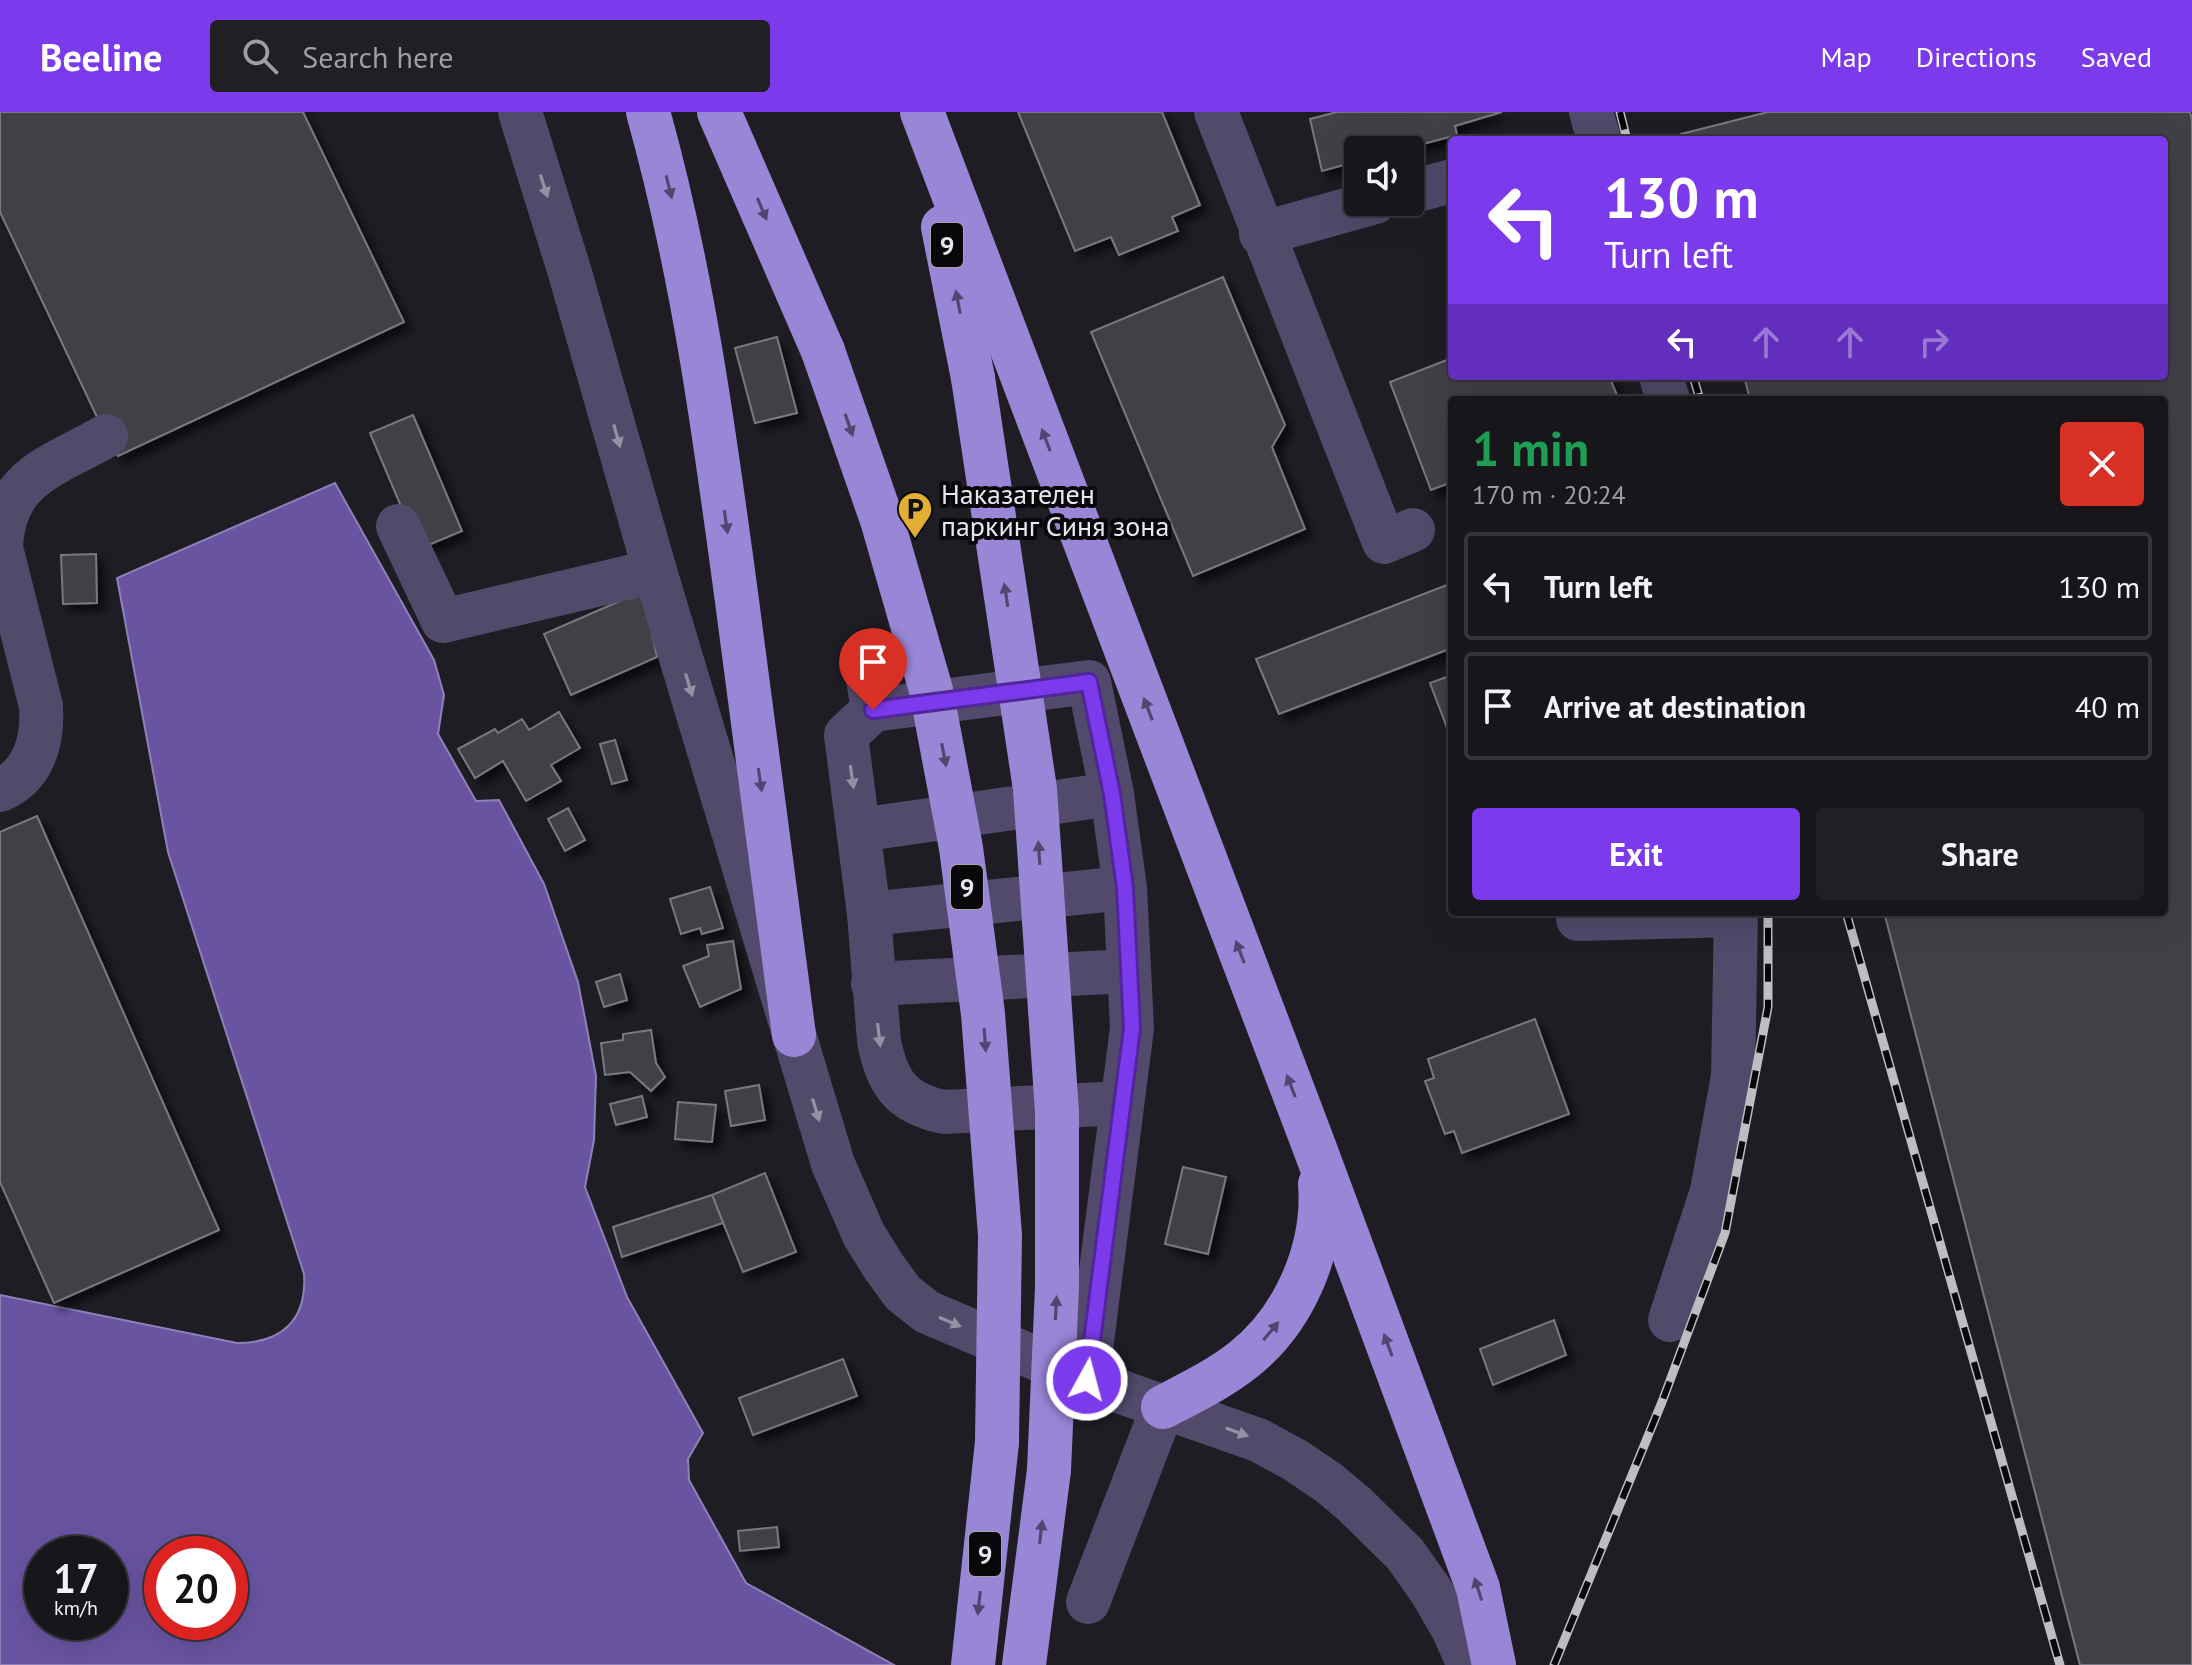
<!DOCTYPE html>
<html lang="en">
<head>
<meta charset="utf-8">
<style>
  :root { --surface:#16161b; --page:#1f1f24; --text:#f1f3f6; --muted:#9e9fa3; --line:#35353a; --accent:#7c3aed }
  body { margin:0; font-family:"PT Sans",sans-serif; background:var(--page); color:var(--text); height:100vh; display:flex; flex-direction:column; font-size:30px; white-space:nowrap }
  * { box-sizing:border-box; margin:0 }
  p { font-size:26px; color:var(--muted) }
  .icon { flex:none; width:44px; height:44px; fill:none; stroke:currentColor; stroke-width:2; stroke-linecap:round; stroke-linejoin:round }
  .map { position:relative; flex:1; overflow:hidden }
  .panel { position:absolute; left:1448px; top:284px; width:720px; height:520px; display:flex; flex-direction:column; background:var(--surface); border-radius:8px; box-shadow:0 8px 32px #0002,0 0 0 2px var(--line) }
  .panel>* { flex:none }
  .hud { position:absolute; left:1448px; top:24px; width:720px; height:244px; border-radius:8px; box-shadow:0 8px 32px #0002,0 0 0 2px var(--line); background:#7c3aed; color:#fff; overflow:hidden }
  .controls { position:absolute; left:1344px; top:24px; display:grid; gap:16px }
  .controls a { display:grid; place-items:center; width:80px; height:80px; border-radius:8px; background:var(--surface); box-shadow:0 8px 32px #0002,0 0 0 2px var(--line); font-size:40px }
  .speed { position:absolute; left:24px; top:1424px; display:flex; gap:16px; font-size:40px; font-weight:700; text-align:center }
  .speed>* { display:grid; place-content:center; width:104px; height:104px; border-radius:50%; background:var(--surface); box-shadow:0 8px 32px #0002,0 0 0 2px var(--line); line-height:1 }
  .speed small { font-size:20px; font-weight:400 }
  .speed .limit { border:12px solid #d22; background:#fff; color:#111 }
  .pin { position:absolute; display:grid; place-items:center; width:68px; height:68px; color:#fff; margin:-82px -34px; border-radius:50% 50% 50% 0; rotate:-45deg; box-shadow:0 0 8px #0007 }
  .pin .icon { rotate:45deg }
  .me { position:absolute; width:88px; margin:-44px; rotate:7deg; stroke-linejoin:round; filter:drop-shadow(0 0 6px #0008) }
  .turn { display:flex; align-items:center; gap:28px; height:168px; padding:0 24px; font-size:36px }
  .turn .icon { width:104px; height:104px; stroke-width:2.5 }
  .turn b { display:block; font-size:56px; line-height:68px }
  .lanes { display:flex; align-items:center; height:76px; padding:0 24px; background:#0003; justify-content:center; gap:40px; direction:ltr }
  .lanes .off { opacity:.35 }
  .round { display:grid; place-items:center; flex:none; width:84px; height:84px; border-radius:8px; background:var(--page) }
  .headline { display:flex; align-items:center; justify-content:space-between; height:136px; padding:0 24px }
  h1 { font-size:48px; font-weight:600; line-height:60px; color:#1e9e55 }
  .cta { display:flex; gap:16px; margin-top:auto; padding:16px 24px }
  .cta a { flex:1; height:92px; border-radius:8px; background:var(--accent); color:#fff; font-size:32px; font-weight:600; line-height:92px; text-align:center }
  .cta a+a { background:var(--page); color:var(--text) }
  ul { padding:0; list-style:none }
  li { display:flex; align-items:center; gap:24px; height:108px; margin:0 16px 12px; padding:0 8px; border:4px solid var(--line); border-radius:8px }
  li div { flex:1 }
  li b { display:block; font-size:30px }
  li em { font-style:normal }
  header { display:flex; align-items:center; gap:48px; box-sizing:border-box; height:112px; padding:0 40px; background:var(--accent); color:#fff }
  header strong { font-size:38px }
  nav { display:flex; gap:44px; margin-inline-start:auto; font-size:28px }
  .search { width:560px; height:72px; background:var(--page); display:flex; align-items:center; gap:20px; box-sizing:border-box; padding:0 28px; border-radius:8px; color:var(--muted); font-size:30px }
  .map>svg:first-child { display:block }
  .water { fill:#6954a1; stroke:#8f80b8; stroke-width:2; fill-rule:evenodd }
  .building { fill:#413f47; stroke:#797880; stroke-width:2; filter:url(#shadow) }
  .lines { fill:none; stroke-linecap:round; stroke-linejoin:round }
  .minor { stroke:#514a6b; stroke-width:44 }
  .highway { stroke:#9986d7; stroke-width:44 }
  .rail-casing { stroke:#bebdc2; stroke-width:9 }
  .rail { stroke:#08080b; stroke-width:6; stroke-dasharray:18; stroke-linecap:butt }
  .highway-bridge { stroke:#9986d7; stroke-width:44 }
  .oneway { fill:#9591a5 }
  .oneway2 { fill:#504771 }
  .route-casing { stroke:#51269a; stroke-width:20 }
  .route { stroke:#7c3aed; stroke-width:14 }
  .labels { text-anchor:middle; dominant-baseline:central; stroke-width:8; stroke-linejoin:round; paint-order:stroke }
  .shield { fill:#08080b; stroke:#a5a4a8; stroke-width:2 }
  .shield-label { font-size:26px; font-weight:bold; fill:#e8e7ec }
  .poi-label { font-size:28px; fill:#e8e7ec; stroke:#08080b; text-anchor:start }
</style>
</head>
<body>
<header>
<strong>Beeline</strong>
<div class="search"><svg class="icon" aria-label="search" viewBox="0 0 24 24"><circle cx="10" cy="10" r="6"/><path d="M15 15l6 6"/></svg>Search here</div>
<nav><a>Map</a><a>Directions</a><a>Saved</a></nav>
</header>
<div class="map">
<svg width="2192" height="1553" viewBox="0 0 2192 1553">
  <defs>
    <filter id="shadow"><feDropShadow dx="7" dy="7" stdDeviation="4" flood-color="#0009"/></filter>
  </defs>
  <rect width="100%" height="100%" fill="#1e1d24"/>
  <path class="water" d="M335,371l99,177 10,35 -6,39 38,67 23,-1 45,84 34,98 18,94 -2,64 -9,47 42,110 76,136 -15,26 1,21 57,103 148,82h-894v-370l237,48c45,0 70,-23 67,-69l-136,-422 -51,-274zM42,1442h68v68h-68zM162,1442h68v68h-68z"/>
  <g class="building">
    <polygon points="0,0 303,0 404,210 118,344 106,324 0,100"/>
    <polygon points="1018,0 1162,0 1200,93 1172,105 1178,119 1119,143 1111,125 1075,139"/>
    <polygon points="1337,0 1502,0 1455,14 1457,23 1400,38 1358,38 1358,49 1322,59 1310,7"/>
    <polygon points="1768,0 2190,0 2192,8 2192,1553 2080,1553 1884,800 2164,800 2164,288 1750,288 1744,264 2164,264 2164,28 1683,28 1681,22"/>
    <polygon points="1223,165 1285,313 1272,335 1305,417 1193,464 1091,220"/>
    <polygon points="777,225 797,301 755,311 735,236"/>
    <polygon points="1452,246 1452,264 1609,264 1619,288 1452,288 1452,370 1431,378 1390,270"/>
    <polygon points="413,303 462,419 419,437 370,321"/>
    <polygon points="96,442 97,491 63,492 61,443"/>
    <polygon points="1452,471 1452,536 1279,602 1256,547"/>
    <polygon points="643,479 657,545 571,583 544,522"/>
    <polygon points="1452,563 1452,629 1430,571"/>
    <polygon points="559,600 580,636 551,653 561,669 526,689 503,649 475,666 458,637 495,617 498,621 522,607 529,618"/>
    <polygon points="615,628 627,668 612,672 600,632"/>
    <polygon points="568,696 585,728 565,739 548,707"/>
    <polygon points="37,704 219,1118 54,1191 0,1070 0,720"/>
    <polygon points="710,775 723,816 702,822 700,816 681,822 670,787"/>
    <polygon points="733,829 741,877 700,895 683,854 709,844 707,833"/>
    <polygon points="620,862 627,888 604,895 596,870"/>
    <polygon points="1535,907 1569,1002 1462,1041 1454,1019 1445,1022 1425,969 1434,966 1428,947"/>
    <polygon points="651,918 656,951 665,965 651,979 630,960 605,963 601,931 623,928 623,922"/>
    <polygon points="759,973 765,1008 731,1014 725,979"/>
    <polygon points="642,984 647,1005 616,1013 610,992"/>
    <polygon points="678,990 716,993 712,1030 675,1027"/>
    <polygon points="1183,1055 1226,1065 1208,1142 1165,1132"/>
    <polygon points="765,1061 796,1140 743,1160 712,1083"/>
    <polygon points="712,1083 723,1111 622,1145 613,1115"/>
    <polygon points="1554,1208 1566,1243 1493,1273 1480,1237"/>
    <polygon points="843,1247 857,1284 753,1323 739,1286"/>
    <polygon points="777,1415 779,1435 740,1439 738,1419"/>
  </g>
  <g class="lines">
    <g class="minor">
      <polyline points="520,0 570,161 655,459 833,1052 864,1123 884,1155 903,1181 927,1200 1087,1268 1258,1328 1295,1348 1329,1371 1354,1392 1405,1442 1431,1479 1453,1517 1469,1553"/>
      <polyline points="1216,0 1384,430 1413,418"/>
      <polyline points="1591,0 1599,28"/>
      <polyline points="1410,80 1452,69"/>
      <polyline points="1261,122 1375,90"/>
      <polyline points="1661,264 1668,288"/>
      <polyline points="398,414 443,509 655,459"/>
      <polyline points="864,543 873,598"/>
      <path d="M0,678c35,-15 43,-50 41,-84l-40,-158c2,-71 51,-81 105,-112"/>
      <polyline points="859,718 1112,682"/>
      <polyline points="869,802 1125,776"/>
      <polyline points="1578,807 1736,803"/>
      <polyline points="873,872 1129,859"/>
      <polyline points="1670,1208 1712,1079 1733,964 1736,800"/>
      <path d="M1087,1268l45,-352 -7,-140 -13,-94 -23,-112 -216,28 -27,25 23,179 10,127c8,42 22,62 65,71l178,-9"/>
      <polyline points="1088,1490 1163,1295"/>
    </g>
    <g class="highway">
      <path d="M648,0c45,160 67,325 89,489 19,145 38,289 57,434"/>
      <polyline points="719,0 823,239"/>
      <polyline points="922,0 1314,1034 1478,1476 1494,1553"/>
      <polyline points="943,115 973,266"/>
      <path d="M1163,1295c27,-14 56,-28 80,-47 51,-40 82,-111 77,-176"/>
      <polyline points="973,1553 997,1330"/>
      <polyline points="1024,1553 1049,1358"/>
    </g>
    <defs>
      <g id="rail">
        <polyline points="1620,0 1627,28"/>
        <polyline points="1693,264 1700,288"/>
        <polyline points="1846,800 2060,1553"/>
        <polyline points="1554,1553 1662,1290 1725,1121 1768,895 1768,800"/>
      </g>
    </defs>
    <use href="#rail" class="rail-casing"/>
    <use href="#rail" class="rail"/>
    <g class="highway-bridge">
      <polyline points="823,239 882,408 931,578 961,736 983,902 1000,1123 997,1330"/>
      <polyline points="973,266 1035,677 1057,1000 1057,1175 1049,1358"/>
    </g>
  </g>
  <defs><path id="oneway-solid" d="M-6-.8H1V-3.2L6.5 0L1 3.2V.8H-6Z" transform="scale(2)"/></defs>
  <g class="oneway">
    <use href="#oneway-solid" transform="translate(544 74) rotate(72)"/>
    <use href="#oneway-solid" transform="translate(617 324) rotate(74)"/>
    <use href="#oneway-solid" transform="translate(689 573) rotate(73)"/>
    <use href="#oneway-solid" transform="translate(852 665) rotate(82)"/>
    <use href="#oneway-solid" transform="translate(879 923) rotate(83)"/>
    <use href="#oneway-solid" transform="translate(816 998) rotate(73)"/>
    <use href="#oneway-solid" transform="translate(950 1210) rotate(23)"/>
    <use href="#oneway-solid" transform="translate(1237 1320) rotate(20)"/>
  </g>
  <g class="oneway2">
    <use href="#oneway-solid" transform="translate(669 75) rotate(76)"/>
    <use href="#oneway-solid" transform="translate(762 97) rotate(67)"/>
    <use href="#oneway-solid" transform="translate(958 190) rotate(-101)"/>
    <use href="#oneway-solid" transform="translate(849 313) rotate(71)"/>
    <use href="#oneway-solid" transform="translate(1046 328) rotate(-111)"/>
    <use href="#oneway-solid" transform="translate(726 410) rotate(82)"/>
    <use href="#oneway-solid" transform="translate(1006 483) rotate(-99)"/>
    <use href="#oneway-solid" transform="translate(1148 597) rotate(-111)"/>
    <use href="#oneway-solid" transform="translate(944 643) rotate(79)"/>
    <use href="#oneway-solid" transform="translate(760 668) rotate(82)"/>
    <use href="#oneway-solid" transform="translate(1039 741) rotate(-94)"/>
    <use href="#oneway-solid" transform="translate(1240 840) rotate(-111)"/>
    <use href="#oneway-solid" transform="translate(985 928) rotate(86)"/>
    <use href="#oneway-solid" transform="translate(1291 974) rotate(-111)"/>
    <use href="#oneway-solid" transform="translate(1056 1196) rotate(-87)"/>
    <use href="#oneway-solid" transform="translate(1271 1219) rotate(-50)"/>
    <use href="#oneway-solid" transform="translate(1388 1233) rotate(-110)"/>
    <use href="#oneway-solid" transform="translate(1041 1420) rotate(-83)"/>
    <use href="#oneway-solid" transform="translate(1478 1477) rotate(-108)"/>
    <use href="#oneway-solid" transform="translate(979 1491) rotate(96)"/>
  </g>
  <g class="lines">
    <defs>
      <polyline id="route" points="873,598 1089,570 1112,682 1125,776 1132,916 1087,1268"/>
    </defs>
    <use href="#route" class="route-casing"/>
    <use href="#route" class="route"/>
  </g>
  <defs>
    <symbol id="parking-pin" viewBox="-11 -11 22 30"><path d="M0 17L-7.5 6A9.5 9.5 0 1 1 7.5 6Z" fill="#e3ae34" stroke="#08080b"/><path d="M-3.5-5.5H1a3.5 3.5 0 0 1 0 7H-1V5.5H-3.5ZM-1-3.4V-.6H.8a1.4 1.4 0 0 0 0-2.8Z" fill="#111"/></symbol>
  </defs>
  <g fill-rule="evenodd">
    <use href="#parking-pin" x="895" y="377" width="40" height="54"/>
  </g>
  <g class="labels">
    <g class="shield">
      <rect x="931" y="111" width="32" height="44" rx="6"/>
      <rect x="951" y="753" width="32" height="44" rx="6"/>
      <rect x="969" y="1420" width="32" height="44" rx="6"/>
    </g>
    <g class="shield-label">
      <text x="947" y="133">9</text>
      <text x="967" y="775">9</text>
      <text x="985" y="1442">9</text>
    </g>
    <g class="poi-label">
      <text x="941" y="381">Наказателен<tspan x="941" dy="32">паркинг Синя зона</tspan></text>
    </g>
  </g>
</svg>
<div class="controls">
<a><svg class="icon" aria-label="sound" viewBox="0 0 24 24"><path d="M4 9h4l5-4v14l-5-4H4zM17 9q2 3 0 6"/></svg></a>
</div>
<div class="speed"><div>17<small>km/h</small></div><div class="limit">20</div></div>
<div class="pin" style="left:873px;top:598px;background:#d93025"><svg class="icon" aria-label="arrive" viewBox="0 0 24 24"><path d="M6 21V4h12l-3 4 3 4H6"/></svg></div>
<svg class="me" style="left:1087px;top:1268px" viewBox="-20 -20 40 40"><circle r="17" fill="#7c3aed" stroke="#fff" stroke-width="3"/><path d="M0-11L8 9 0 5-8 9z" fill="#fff"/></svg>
<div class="hud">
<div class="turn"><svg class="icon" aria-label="left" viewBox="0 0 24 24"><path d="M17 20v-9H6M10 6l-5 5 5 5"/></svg><div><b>130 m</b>Turn left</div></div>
<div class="lanes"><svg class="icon" aria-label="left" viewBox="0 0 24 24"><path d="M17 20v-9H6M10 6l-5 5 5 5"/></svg><svg class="icon off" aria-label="ahead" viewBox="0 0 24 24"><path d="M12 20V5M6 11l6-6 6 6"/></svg><svg class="icon off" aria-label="ahead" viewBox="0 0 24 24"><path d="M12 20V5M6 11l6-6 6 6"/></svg><svg class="icon off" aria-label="right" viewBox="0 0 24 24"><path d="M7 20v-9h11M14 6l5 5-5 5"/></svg></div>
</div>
<section class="panel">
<div class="headline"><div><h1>1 min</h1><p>170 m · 20:24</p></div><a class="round" style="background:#d93025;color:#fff"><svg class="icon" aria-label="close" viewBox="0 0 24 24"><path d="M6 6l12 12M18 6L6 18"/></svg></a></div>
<ul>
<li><svg class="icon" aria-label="left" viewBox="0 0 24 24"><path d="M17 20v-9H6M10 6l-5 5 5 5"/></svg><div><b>Turn left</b></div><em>130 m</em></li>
<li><svg class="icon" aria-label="arrive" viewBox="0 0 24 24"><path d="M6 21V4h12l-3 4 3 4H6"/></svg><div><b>Arrive at destination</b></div><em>40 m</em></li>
</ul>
<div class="cta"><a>Exit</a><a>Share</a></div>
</section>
</div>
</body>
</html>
